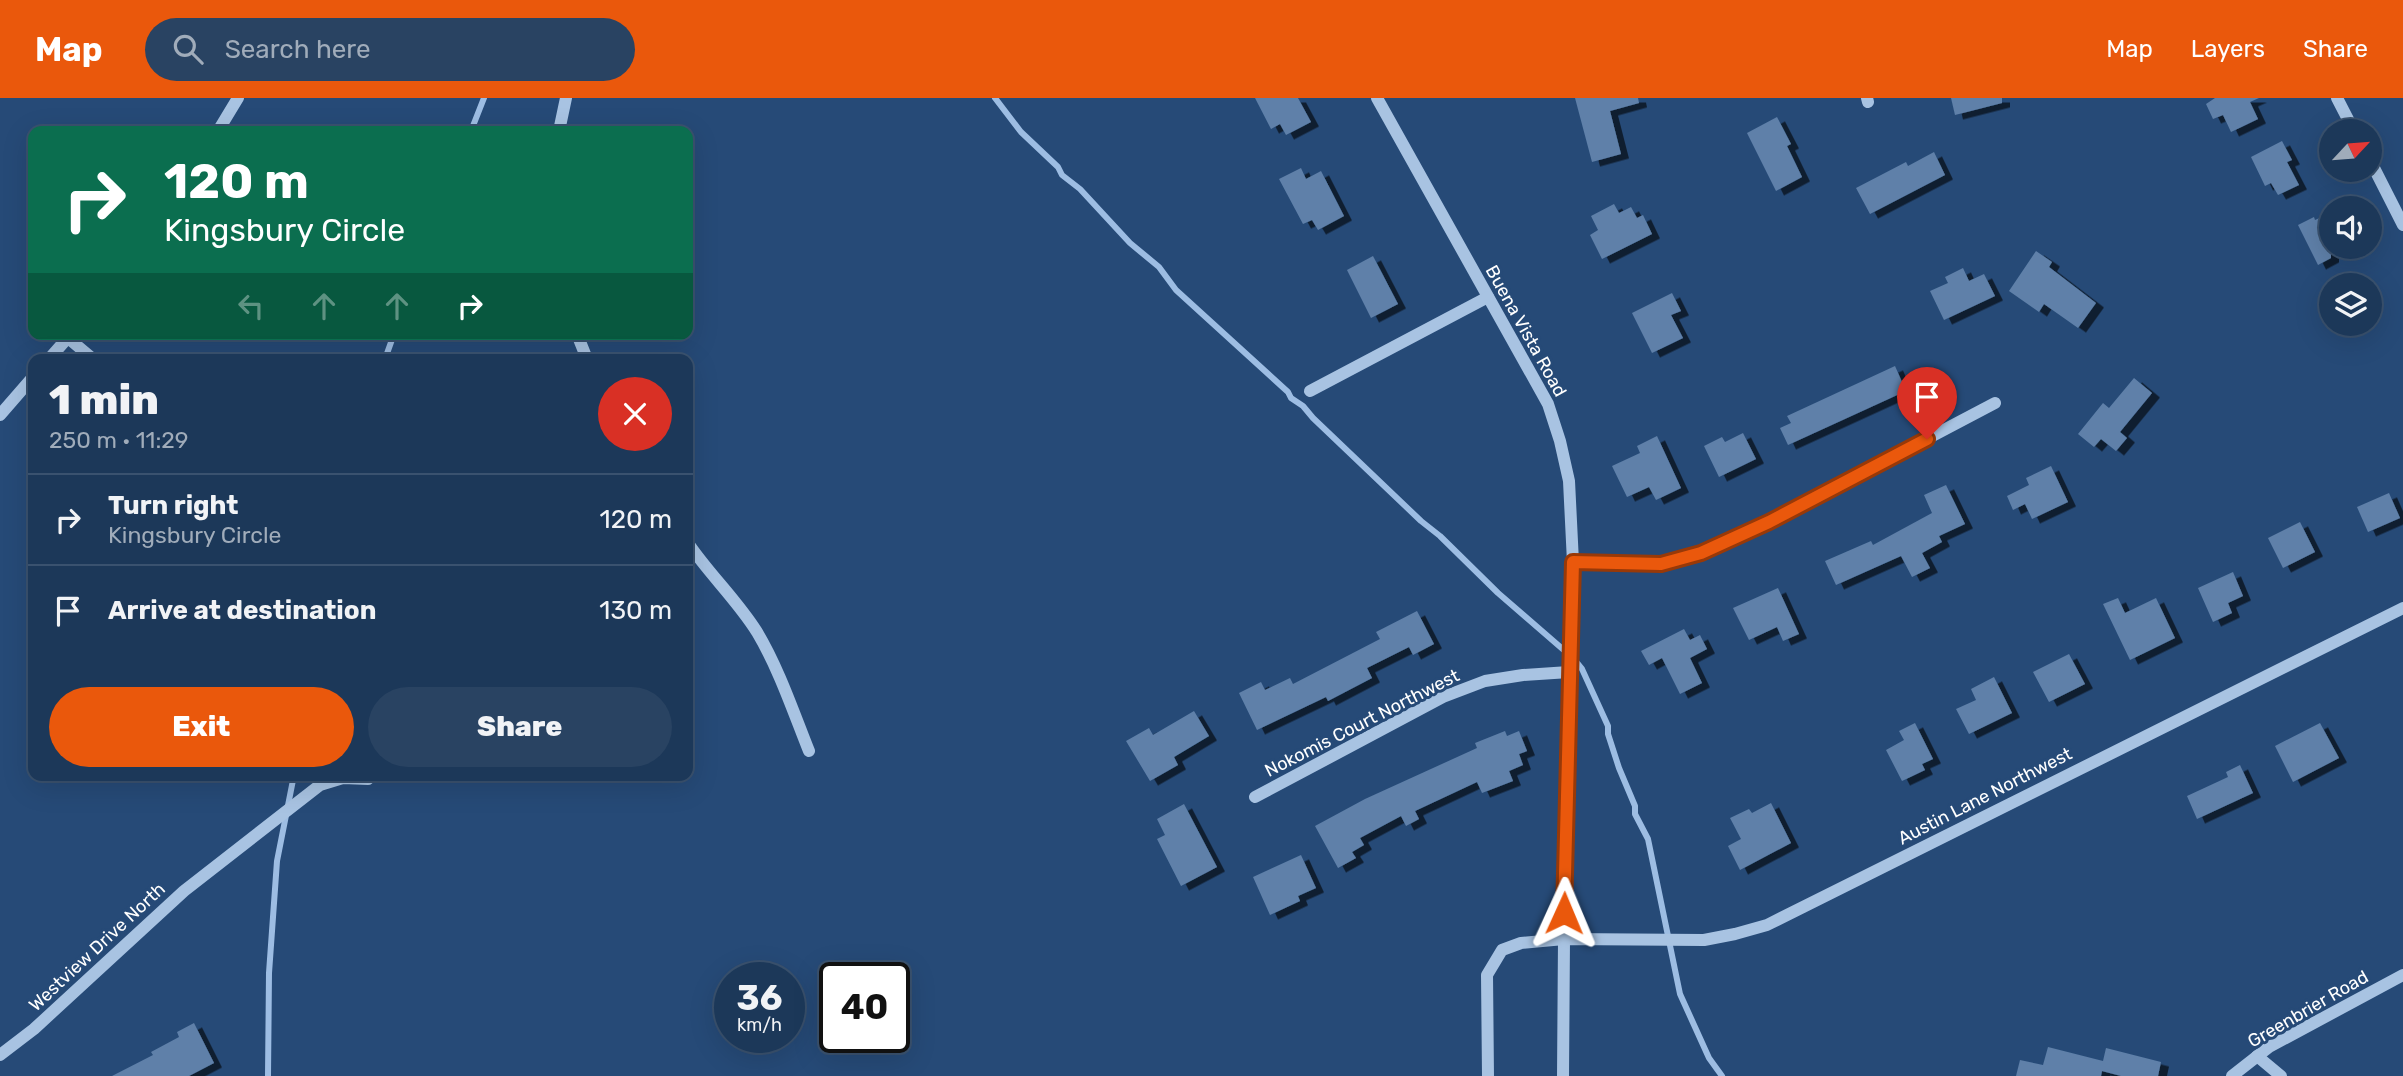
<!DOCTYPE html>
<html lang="en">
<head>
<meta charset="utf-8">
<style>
  :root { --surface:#1c3859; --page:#294362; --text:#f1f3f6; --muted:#a0acba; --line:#3a526f; --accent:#ea580c }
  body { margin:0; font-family:Rubik,sans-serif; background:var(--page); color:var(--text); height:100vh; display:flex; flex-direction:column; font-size:26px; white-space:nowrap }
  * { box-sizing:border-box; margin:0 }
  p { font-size:23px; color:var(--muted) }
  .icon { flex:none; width:38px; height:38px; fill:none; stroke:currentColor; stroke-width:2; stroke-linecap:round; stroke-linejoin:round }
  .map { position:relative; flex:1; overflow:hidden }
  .drawer { position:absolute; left:28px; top:256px; width:665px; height:427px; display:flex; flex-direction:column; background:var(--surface); border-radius:14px; box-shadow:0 7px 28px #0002,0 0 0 2px var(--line) }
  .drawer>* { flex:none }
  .hud { position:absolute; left:28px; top:28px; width:665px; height:214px; border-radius:14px; box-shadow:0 7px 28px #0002,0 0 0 2px var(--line); background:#0b6e4f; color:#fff; overflow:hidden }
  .needle { width:46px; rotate:64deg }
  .buttons { position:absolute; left:2319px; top:21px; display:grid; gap:14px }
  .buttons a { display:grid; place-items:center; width:63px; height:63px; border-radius:50%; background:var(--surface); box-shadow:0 7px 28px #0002,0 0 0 2px var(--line); font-size:35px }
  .speed { position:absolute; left:714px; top:864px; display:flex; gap:14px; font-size:35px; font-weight:700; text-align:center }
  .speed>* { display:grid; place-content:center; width:91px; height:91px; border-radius:50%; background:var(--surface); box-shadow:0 7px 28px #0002,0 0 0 2px var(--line); line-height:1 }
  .speed small { font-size:18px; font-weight:400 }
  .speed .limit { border:4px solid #111; border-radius:10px; background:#fff; color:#111 }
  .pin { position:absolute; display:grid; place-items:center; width:60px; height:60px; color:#fff; margin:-72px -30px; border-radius:50% 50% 50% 0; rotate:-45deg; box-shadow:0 0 7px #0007 }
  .pin .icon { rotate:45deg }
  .me { position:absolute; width:77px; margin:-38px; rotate:1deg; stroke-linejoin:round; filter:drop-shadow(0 0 5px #0008) }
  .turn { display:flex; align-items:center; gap:24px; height:147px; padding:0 21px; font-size:32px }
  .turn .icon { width:91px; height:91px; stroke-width:2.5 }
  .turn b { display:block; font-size:49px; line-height:60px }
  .lanes { display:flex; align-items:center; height:66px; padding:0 21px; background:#0003; justify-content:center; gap:35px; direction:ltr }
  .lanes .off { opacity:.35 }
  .round { display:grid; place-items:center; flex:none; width:74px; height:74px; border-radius:37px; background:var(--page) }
  .head { display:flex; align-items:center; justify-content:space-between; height:119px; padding:0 21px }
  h1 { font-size:42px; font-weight:800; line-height:52px }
  .action { display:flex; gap:14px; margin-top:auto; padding:14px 21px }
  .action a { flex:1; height:80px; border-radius:42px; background:var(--accent); color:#fff; font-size:28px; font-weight:800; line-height:80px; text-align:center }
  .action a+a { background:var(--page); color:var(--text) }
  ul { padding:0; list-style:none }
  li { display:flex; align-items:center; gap:21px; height:91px; padding:0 21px; border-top:2px solid var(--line) }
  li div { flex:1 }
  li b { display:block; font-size:26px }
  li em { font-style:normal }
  header { display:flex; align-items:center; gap:42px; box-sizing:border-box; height:98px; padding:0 35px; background:var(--accent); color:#fff }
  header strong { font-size:33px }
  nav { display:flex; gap:38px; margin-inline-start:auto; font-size:24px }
  .search { width:490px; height:63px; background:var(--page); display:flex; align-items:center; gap:18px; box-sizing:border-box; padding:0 24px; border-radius:38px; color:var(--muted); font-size:26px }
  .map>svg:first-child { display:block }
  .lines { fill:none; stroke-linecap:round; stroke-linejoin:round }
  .stream { stroke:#9dbde3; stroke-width:6 }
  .building { fill:#5f80a9; filter:url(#shadow) }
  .minor { stroke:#a8c3e2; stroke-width:12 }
  .route-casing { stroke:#983908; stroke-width:18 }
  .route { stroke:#ea580c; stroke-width:12 }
  .labels { text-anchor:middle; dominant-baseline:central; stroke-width:6; stroke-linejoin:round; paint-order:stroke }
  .street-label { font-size:18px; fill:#fff; stroke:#264a77 }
</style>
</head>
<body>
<header>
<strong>Map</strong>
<div class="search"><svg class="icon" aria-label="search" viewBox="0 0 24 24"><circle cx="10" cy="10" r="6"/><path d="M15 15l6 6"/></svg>Search here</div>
<nav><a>Map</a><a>Layers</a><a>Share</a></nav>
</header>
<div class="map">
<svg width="2403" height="978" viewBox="0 0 2403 978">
  <defs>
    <filter id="shadow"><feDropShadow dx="8" dy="4.5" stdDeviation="0" flood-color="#0009"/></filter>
  </defs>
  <rect width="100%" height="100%" fill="#264a77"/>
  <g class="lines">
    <g class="stream">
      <polyline points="995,0 1021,34 1058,69 1062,77 1080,91 1130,145 1159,169 1176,192 1288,294 1291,300 1303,308 1313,320 1421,423 1440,438 1498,495 1573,560 1582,571 1608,628 1608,636 1619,670 1635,708 1635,716 1648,741 1680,896 1709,960 1722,978"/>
      <polyline points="471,33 484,0"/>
      <polyline points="385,261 394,236"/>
      <polyline points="268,978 269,875 277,763 294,677"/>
    </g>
  </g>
  <g class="building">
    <polygon points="1255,0 1298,0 1311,24 1286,37 1280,26 1271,31"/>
    <polygon points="1575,0 1638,0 1639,5 1610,13 1621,56 1592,64"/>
    <polygon points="1951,0 2002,0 2002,5 1955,17"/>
    <polygon points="2215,0 2259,0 2250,4 2258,21 2231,34 2223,17 2213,21 2206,6"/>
    <polygon points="1777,19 1791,46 1787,48 1802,79 1776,93 1747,35"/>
    <polygon points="2282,43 2292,62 2287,64 2299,87 2278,97 2271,85 2265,88 2251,59"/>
    <polygon points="1934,54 1945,77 1870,116 1856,90 1906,64 1908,68"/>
    <polygon points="1301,70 1306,81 1321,73 1344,118 1318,132 1312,122 1303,126 1279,81"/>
    <polygon points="1614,106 1619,115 1631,109 1637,120 1643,117 1652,136 1602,161 1590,137 1598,132 1591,118"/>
    <polygon points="2324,118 2331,131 2331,160 2318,167 2298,127 2314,119 2315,122"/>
    <polygon points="2036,153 2052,164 2049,169 2096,205 2078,230 2044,206 2039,214 2009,193"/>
    <polygon points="1373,158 1398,206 1371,220 1347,172"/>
    <polygon points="1963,170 1969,183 1984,176 1995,198 1944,222 1930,193 1948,185 1945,179"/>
    <polygon points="1672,195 1681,213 1671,217 1683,240 1652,255 1632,215"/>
    <polygon points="1895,268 1906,293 1788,347 1780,330 1791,325 1787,318"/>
    <polygon points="2134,280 2152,295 2120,334 2127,340 2116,353 2101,341 2094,349 2078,336 2103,305 2109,310"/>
    <polygon points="1743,335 1756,361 1719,379 1704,348 1722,339 1725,344"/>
    <polygon points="1657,338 1681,390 1656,402 1649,389 1627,399 1612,368 1640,355 1637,348"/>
    <polygon points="2051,368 2068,404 2032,421 2025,406 2013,412 2007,398 2029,387 2026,380"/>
    <polygon points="1946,387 1965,426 1939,438 1942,444 1922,455 1930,470 1912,479 1901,458 1836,487 1825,463 1871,443 1873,447 1932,415 1924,397"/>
    <polygon points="2389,395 2400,420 2368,434 2357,409"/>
    <polygon points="2300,424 2315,454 2283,470 2268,440"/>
    <polygon points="2233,474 2243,498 2228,505 2232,515 2213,524 2198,490"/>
    <polygon points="1778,490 1799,536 1783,543 1777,529 1749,542 1733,510"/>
    <polygon points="2118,500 2125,515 2156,500 2175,540 2130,562 2103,506"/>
    <polygon points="1417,513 1434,546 1413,557 1409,549 1367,570 1372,580 1328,603 1326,599 1257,632 1239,595 1261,584 1265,592 1290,580 1293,586 1380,541 1376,534"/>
    <polygon points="1684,531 1690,542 1700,537 1707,551 1690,560 1702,585 1680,596 1662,560 1649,567 1641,553"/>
    <polygon points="2069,556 2085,586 2049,604 2033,574"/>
    <polygon points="1994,579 2012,615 1969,636 1956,611 1976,602 1971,591"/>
    <polygon points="1194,613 1209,638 1174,659 1178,667 1150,683 1126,643 1149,630 1153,637"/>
    <polygon points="1915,625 1933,661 1922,666 1925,672 1902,683 1886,652 1904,642 1899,633"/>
    <polygon points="2320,625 2339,660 2293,684 2275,648"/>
    <polygon points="1505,633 1507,638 1519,633 1527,653 1519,656 1523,667 1509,673 1513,683 1482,695 1477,684 1415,713 1419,721 1406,728 1401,718 1360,740 1364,747 1352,754 1356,760 1338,770 1315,728 1365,701 1477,650 1475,645"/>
    <polygon points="2240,667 2253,695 2197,721 2187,698 2228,679 2226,674"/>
    <polygon points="1771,705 1791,745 1740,772 1728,748 1741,741 1730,720 1749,711 1752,715"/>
    <polygon points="1184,706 1217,769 1181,788 1157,741 1165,737 1157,721"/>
    <polygon points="1301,757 1316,790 1298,798 1300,803 1270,817 1253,779"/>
    <polygon points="194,925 214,965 189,978 112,978 153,957 151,954 179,939 177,934"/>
    <polygon points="2048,949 2103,963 2106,950 2161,964 2158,978 2121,978 2102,973 2101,978 2016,978 2020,962 2043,967"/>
  </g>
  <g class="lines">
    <g class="minor">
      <polyline points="1377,0 1548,306 1560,343 1569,383 1573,464 1564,841 1563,978"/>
      <polyline points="1867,0 1868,4"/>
      <polyline points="2337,0 2354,33"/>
      <polyline points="218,33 238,0"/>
      <polyline points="559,33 566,0"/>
      <polyline points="2370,62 2403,127"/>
      <polyline points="577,236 587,261"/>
      <polyline points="68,240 93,261"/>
      <polyline points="49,261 71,236"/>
      <polyline points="1310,293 1488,199"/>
      <polyline points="0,317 33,279"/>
      <path d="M688,445c21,31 49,57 69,89 22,37 36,79 52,119"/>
      <polyline points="1573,464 1661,466 1701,455 1769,424 1995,305"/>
      <polyline points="1255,699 1443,599 1485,583 1523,577 1569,574"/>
      <polyline points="0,957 34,931 184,793 320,687 343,680 368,681"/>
      <polyline points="2257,958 2281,978"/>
      <polyline points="1488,978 1487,877 1502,852 1521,845 1564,841 1704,842 1735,836 1767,827 2403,510"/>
      <polyline points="2232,978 2269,949 2403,877"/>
    </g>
  </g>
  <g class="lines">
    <defs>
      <polyline id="route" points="1564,815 1573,464 1661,466 1701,455 1769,424 1927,341"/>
    </defs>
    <use href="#route" class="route-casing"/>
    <use href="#route" class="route"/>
  </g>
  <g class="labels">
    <g class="street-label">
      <text transform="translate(1526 233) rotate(61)">Buena Vista Road</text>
      <text transform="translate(1362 625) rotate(-27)">Nokomis Court Northwest</text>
      <text transform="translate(1985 698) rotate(-27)">Austin Lane Northwest</text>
      <text transform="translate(97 849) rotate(-43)">Westview Drive North</text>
      <text transform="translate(2308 911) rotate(-30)">Greenbrier Road</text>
    </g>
  </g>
</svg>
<div class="buttons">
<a><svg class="needle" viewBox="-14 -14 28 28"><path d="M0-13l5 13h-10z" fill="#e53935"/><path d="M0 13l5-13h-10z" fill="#a0acba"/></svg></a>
<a><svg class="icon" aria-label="sound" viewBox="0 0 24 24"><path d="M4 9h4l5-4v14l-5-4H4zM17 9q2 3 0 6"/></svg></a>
<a><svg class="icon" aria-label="layers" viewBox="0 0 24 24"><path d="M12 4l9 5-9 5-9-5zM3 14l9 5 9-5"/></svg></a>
</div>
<div class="speed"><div>36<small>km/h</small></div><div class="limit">40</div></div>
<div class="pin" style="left:1927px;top:341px;background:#d93025"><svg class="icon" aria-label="arrive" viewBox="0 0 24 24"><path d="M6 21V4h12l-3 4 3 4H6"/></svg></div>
<svg class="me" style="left:1564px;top:815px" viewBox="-20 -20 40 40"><path d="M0-17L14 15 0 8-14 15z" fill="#ea580c" stroke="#fff" stroke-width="4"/></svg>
<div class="hud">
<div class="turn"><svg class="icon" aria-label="right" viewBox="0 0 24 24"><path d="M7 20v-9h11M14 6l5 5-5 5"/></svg><div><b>120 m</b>Kingsbury Circle</div></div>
<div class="lanes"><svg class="icon off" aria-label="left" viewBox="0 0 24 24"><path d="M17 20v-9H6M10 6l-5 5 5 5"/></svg><svg class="icon off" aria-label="ahead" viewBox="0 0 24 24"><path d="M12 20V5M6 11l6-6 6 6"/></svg><svg class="icon off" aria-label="ahead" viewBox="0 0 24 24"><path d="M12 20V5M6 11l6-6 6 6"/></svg><svg class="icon" aria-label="right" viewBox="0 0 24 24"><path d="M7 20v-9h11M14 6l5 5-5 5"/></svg></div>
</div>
<section class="drawer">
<div class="head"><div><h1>1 min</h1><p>250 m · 11:29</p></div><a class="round" style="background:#d93025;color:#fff"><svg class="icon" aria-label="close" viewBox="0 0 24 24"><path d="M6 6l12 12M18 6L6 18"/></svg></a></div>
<ul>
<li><svg class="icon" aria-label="right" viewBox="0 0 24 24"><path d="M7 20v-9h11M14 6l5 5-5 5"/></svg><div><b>Turn right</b><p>Kingsbury Circle</p></div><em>120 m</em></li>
<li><svg class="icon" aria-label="arrive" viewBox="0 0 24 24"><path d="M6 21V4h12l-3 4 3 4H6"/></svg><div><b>Arrive at destination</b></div><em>130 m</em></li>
</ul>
<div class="action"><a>Exit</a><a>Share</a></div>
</section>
</div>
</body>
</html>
